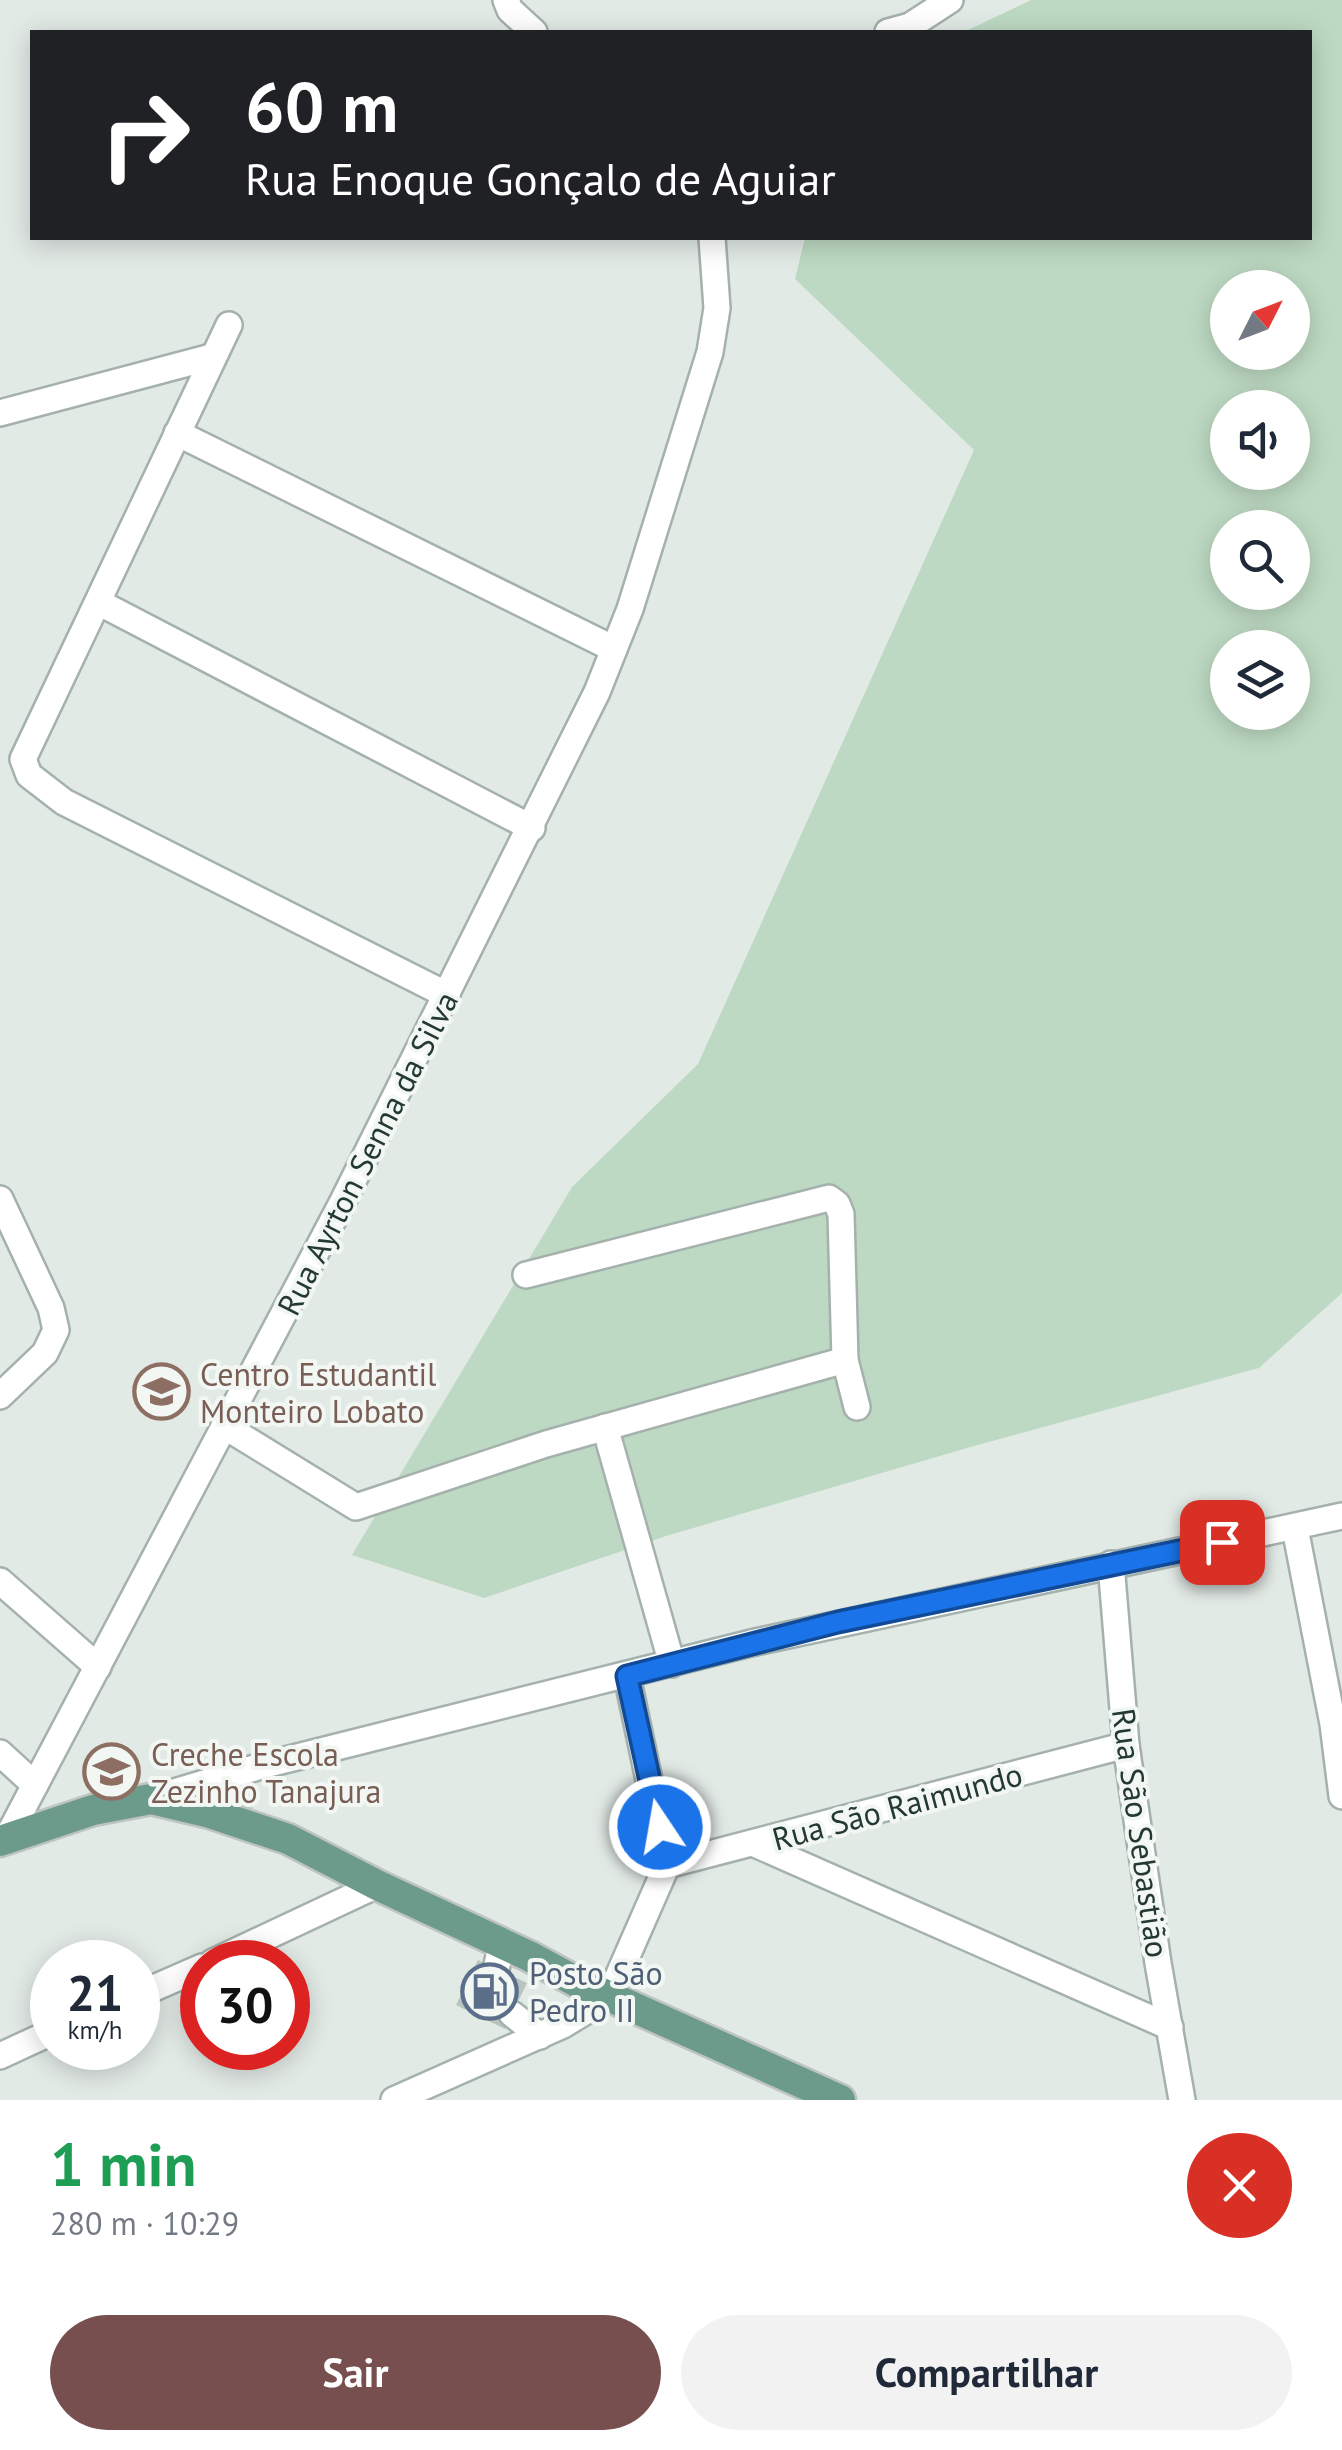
<!DOCTYPE html>
<html lang="pt">
<head>
<meta charset="utf-8">
<style>
  :root { --surface:#fff; --page:#f2f2f3; --text:#1f2937; --muted:#747a83; --accent:#764f4e }
  body { margin:0; font-family:"PT Sans",sans-serif; background:var(--page); color:var(--text); height:100vh; display:flex; flex-direction:column; font-size:38px; white-space:nowrap }
  * { box-sizing:border-box; margin:0 }
  p { font-size:32px; color:var(--muted) }
  .icon { flex:none; width:55px; height:55px; fill:none; stroke:currentColor; stroke-width:2; stroke-linecap:round; stroke-linejoin:round }
  .map { position:relative; height:2100px; overflow:hidden }
  .panel { display:flex; flex-direction:column; background:var(--surface); flex:1 }
  .panel>* { flex:none }
  .top-card { position:absolute; left:30px; top:30px; width:1282px; height:210px; border-radius:0px; box-shadow:0 5px 25px #0003; background:#202124; color:#fff; overflow:hidden }
  .needle { width:65px; rotate:48deg }
  .fabs { position:absolute; left:1210px; top:270px; display:grid; gap:20px }
  .fabs a { display:grid; place-items:center; width:100px; height:100px; border-radius:50%; background:var(--surface); box-shadow:0 5px 25px #0003; font-size:50px }
  .speed { position:absolute; left:30px; top:1940px; display:flex; gap:20px; font-size:50px; font-weight:700; text-align:center }
  .speed>* { display:grid; place-content:center; width:130px; height:130px; border-radius:50%; background:var(--surface); box-shadow:0 5px 25px #0003; line-height:1 }
  .speed small { font-size:25px; font-weight:400 }
  .speed .limit { border:15px solid #d22; background:#fff; color:#111 }
  .pin { position:absolute; display:grid; place-items:center; width:85px; height:85px; color:#fff; margin:-42px; border-radius:20px; box-shadow:0 5px 15px #0006 }
  .me { position:absolute; width:110px; margin:-55px; rotate:348deg; stroke-linejoin:round; filter:drop-shadow(0 0 8px #0008) }
  .turn { display:flex; align-items:center; gap:35px; height:210px; padding:0 50px; font-size:45px }
  .turn .icon { width:130px; height:130px; stroke-width:2.5 }
  .turn b { display:block; font-size:70px; line-height:85px }
  .round { display:grid; place-items:center; flex:none; width:105px; height:105px; border-radius:52px; background:var(--page) }
  .head { display:flex; align-items:center; justify-content:space-between; height:170px; padding:0 50px }
  h1 { font-size:60px; font-weight:700; line-height:75px; color:#1e9e55 }
  .button { display:flex; gap:20px; margin-top:auto; padding:20px 50px }
  .button a { flex:1; height:115px; border-radius:60px; background:var(--accent); color:#fff; font-size:40px; font-weight:700; line-height:115px; text-align:center }
  .button a+a { background:var(--page); color:var(--text) }
  .map>svg:first-child { display:block }
  .green { fill:#bdd9c3; fill-rule:evenodd }
  .building { fill:#b8c5bf }
  .lines { fill:none; stroke-linecap:round; stroke-linejoin:round }
  .minor-tunnel { stroke:#bcc7c2; stroke-width:25; stroke-dasharray:25 12; stroke-linecap:butt }
  .minor-casing { stroke:#a5b1ac; stroke-width:30 }
  .major-casing { stroke:#bdc4c2; stroke-width:35 }
  .minor { stroke:#fff; stroke-width:25 }
  .major { stroke:#6c9b8b; stroke-width:30 }
  .route-casing { stroke:#114b97; stroke-width:25 }
  .route { stroke:#1a73e8; stroke-width:18 }
  .labels { text-anchor:middle; dominant-baseline:central; stroke-width:8; stroke-linejoin:round; paint-order:stroke }
  .street-label { font-size:32px; fill:#243932; stroke:#f2f7f4 }
  .education-label { font-size:32px; fill:#785e54; stroke:#f2f7f4; text-anchor:start }
  .service-label { font-size:32px; fill:#4e5e75; stroke:#f2f7f4; text-anchor:start }
</style>
</head>
<body>
<div class="map">
<svg width="1342" height="2100" viewBox="0 0 1342 2100">
  <rect width="100%" height="100%" fill="#e2eae6"/>
  <g class="green">
    <path d="M1031,0h311v1293l-83,75 -285,78 -308,90 -182,62 -132,-43 220,-368 126,-123 276,-614 -179,-171 10,-41h505v-206h-346zM1228,288h64v64h-64zM1228,408h64v64h-64zM1228,528h64v64h-64zM1228,648h64v64h-64z"/>
    <polygon points="252,1780 253,1814 194,1796"/>
  </g>
  <polygon class="building" points="478,1960 527,1983 505,2029 456,2005"/>
  <g class="lines">
    <path class="minor-tunnel" d="M496,1969c-2,15 3,35 16,45"/>
    <defs>
      <g id="minor">
        <polyline points="506,0 510,10 534,32"/>
        <polyline points="888,32 910,26 950,0"/>
        <polyline points="229,325 23,759 29,775 64,802 447,995"/>
        <polyline points="0,413 211,357"/>
        <polyline points="177,433 614,649"/>
        <polyline points="98,602 532,828"/>
        <polyline points="0,1199 51,1308 56,1330 45,1353 0,1396"/>
        <polyline points="845,1360 857,1407"/>
        <polyline points="226,1427 356,1507 546,1444 845,1360 841,1214 837,1204 829,1198 526,1275"/>
        <polyline points="605,1427 672,1664"/>
        <polyline points="1295,1528 1333,1724 1342,1796"/>
        <polyline points="1111,1564 1126,1745 1158,1963 1182,2100"/>
        <polyline points="0,1581 98,1667"/>
        <polyline points="0,1753 35,1785"/>
        <polyline points="151,1799 261,1766 751,1643 1342,1516"/>
        <polyline points="7,1838 343,1201 597,692 630,609 710,352 717,308 712,238"/>
        <polyline points="755,1844 1170,2027"/>
        <polyline points="667,1865 1126,1745"/>
        <polyline points="213,1962 377,1885"/>
        <polyline points="496,1969 502,1943"/>
        <polyline points="138,1995 202,1967"/>
        <polyline points="512,2014 540,2036"/>
        <polyline points="0,2056 52,2032"/>
        <polyline points="394,2100 563,2025 609,1997 667,1865 627,1676"/>
      </g>
      <polyline id="major" points="0,1841 93,1810 151,1799 210,1813 288,1839 377,1885 529,1956 577,1982 840,2100"/>
    </defs>
    <use href="#minor" class="minor-casing"/>
    <use href="#major" class="major-casing"/>
    <use href="#minor" class="minor"/>
    <use href="#major" class="major"/>
  </g>
  <g class="lines">
    <defs>
      <polyline id="route" points="660,1827 627,1676 838,1622 1222,1542"/>
    </defs>
    <use href="#route" class="route-casing"/>
    <use href="#route" class="route"/>
  </g>
  <defs>
    <symbol id="school-ring" viewBox="-11 -11 22 22"><circle r="9.5" fill="#f2f7f4" stroke="#8d6e63" stroke-width="1.5"/><path d="M0-5L7-2L0 1L-7-2ZM-4 1L0 2.5L4 1V4Q0 6-4 4Z" fill="#8d6e63"/></symbol>
    <symbol id="fuel-ring" viewBox="-11 -11 22 22"><circle r="9.5" fill="#f2f7f4" stroke="#5c6f8a" stroke-width="1.5"/><path d="M-5.5-6h7V0h2V4h1.3V-2.5L3-4.5l.8-.8L6-3V5H2.5V1h-1V6h-7ZM-4.2-4.7v3.2H.2V-4.7Z" fill="#5c6f8a"/></symbol>
  </defs>
  <g fill-rule="evenodd">
    <use href="#school-ring" x="130" y="1360" width="63" height="63"/>
    <use href="#school-ring" x="80" y="1740" width="63" height="63"/>
    <use href="#fuel-ring" x="458" y="1960" width="63" height="63"/>
  </g>
  <g class="labels">
    <g class="street-label">
      <text transform="translate(367 1153) rotate(-63)">Rua Ayrton Senna da Silva</text>
      <text transform="translate(897 1806) rotate(-15)">Rua São Raimundo</text>
      <text transform="translate(1141 1833) rotate(82)">Rua São Sebastião</text>
    </g>
    <g class="education-label">
      <text x="200" y="1374">Centro Estudantil<tspan x="200" dy="37">Monteiro Lobato</tspan></text>
      <text x="151" y="1754">Creche Escola<tspan x="151" dy="37">Zezinho Tanajura</tspan></text>
    </g>
    <g class="service-label">
      <text x="529" y="1973">Posto São<tspan x="529" dy="37">Pedro II</tspan></text>
    </g>
  </g>
</svg>
<div class="fabs">
<a><svg class="needle" viewBox="-14 -14 28 28"><path d="M0-13l5 13h-10z" fill="#e53935"/><path d="M0 13l5-13h-10z" fill="#747a83"/></svg></a>
<a><svg class="icon" aria-label="sound" viewBox="0 0 24 24"><path d="M4 9h4l5-4v14l-5-4H4zM17 9q2 3 0 6"/></svg></a>
<a><svg class="icon" aria-label="search" viewBox="0 0 24 24"><circle cx="10" cy="10" r="6"/><path d="M15 15l6 6"/></svg></a>
<a><svg class="icon" aria-label="layers" viewBox="0 0 24 24"><path d="M12 4l9 5-9 5-9-5zM3 14l9 5 9-5"/></svg></a>
</div>
<div class="speed"><div>21<small>km/h</small></div><div class="limit">30</div></div>
<div class="pin" style="left:1222px;top:1542px;background:#d93025"><svg class="icon" aria-label="arrive" viewBox="0 0 24 24"><path d="M6 21V4h12l-3 4 3 4H6"/></svg></div>
<svg class="me" style="left:660px;top:1827px" viewBox="-20 -20 40 40"><circle r="17" fill="#1a73e8" stroke="#fff" stroke-width="3"/><path d="M0-11L8 9 0 5-8 9z" fill="#fff"/></svg>
<div class="top-card">
<div class="turn"><svg class="icon" aria-label="right" viewBox="0 0 24 24"><path d="M7 20v-9h11M14 6l5 5-5 5"/></svg><div><b>60 m</b>Rua Enoque Gonçalo de Aguiar</div></div>
</div>
</div>
<section class="panel">
<div class="head"><div><h1>1 min</h1><p>280 m · 10:29</p></div><a class="round" style="background:#d93025;color:#fff"><svg class="icon" aria-label="close" viewBox="0 0 24 24"><path d="M6 6l12 12M18 6L6 18"/></svg></a></div>
<div class="button"><a>Sair</a><a>Compartilhar</a></div>
</section>
</body>
</html>
